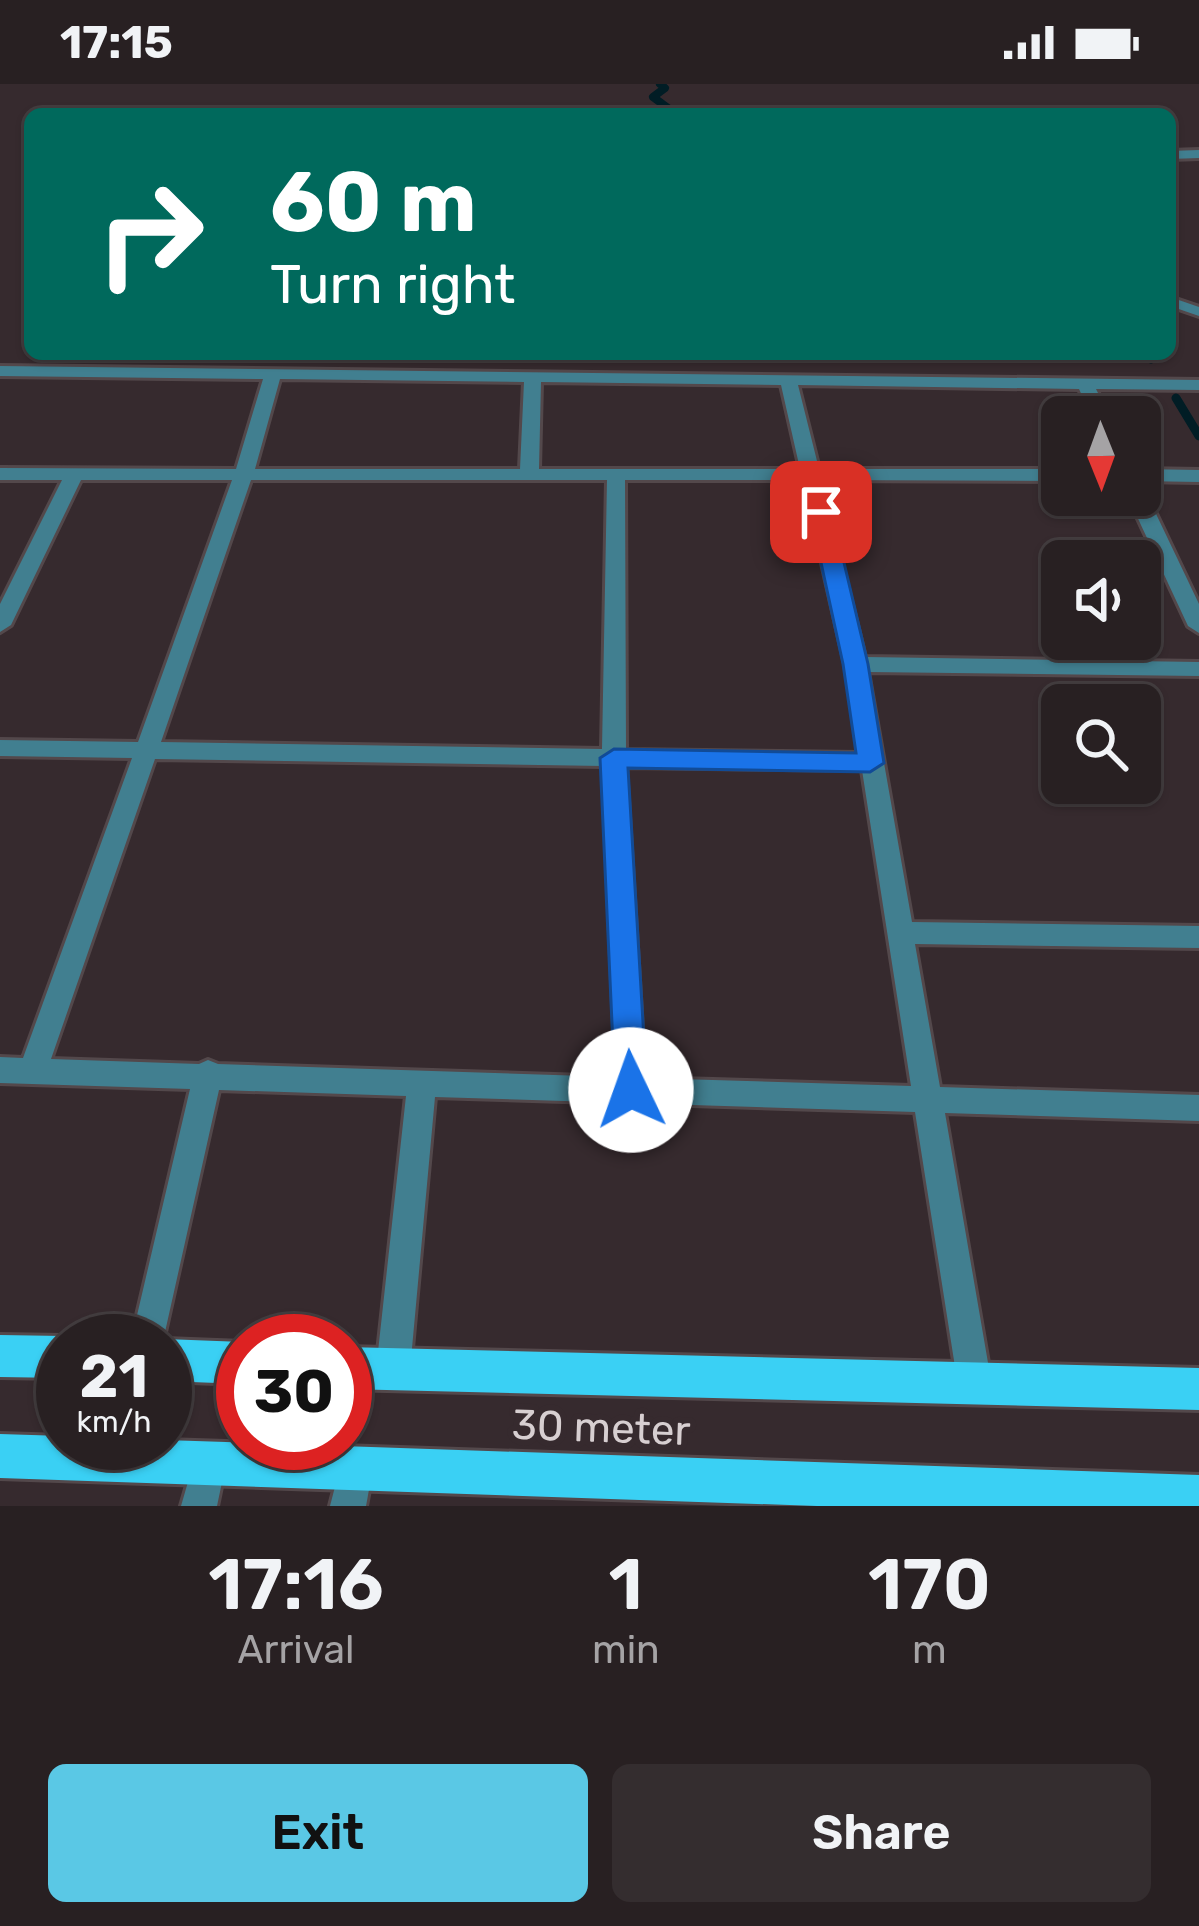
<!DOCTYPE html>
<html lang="en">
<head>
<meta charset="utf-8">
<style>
  :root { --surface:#282022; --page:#342d2f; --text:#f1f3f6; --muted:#a5a3a5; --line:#443e40; --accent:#5ac8e5 }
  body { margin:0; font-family:Rubik,sans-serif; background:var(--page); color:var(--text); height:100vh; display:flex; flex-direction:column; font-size:45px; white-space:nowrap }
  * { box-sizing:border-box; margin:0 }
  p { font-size:39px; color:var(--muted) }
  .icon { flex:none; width:66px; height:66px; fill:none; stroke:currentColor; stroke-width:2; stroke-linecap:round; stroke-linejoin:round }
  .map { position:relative; height:1422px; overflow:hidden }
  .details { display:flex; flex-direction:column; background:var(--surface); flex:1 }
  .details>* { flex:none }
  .guide { position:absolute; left:24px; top:24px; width:1152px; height:252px; border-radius:18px; box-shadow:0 3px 9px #0004,0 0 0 3px var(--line); background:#00695c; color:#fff; overflow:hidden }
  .needle { width:78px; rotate:179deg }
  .buttons { position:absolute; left:1041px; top:312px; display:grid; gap:24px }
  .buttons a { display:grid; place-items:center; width:120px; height:120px; border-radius:18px; background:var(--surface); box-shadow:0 3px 9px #0004,0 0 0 3px var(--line); font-size:60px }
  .speed { position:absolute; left:36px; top:1230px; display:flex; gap:24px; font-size:60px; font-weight:700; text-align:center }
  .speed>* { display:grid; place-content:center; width:156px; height:156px; border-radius:50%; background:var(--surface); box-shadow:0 3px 9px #0004,0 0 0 3px var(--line); line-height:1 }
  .speed small { font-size:30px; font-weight:400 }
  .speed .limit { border:18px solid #d22; background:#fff; color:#111 }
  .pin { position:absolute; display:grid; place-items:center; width:102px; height:102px; color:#fff; margin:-51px; border-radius:24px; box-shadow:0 6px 18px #0006 }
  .me { position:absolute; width:132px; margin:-66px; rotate:357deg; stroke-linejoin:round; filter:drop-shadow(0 0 9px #0008) }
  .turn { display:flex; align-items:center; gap:42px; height:252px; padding:0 48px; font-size:54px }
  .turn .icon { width:156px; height:156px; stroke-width:2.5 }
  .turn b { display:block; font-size:84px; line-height:102px }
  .eta { display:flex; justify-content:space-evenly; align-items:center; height:204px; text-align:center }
  .eta b { font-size:72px; font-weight:600; line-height:84px }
  .action { display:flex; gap:24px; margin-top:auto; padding:24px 48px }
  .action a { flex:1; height:138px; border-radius:18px; background:var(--accent); color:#111; font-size:48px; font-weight:600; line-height:138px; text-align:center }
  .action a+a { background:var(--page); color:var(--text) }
  .status { display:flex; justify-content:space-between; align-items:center; height:84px; padding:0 60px; background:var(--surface); direction:ltr }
  .status svg { height:33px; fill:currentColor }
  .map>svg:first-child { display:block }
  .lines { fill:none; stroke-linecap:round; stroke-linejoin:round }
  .stream-far1 { stroke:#011d25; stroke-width:8 }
  .stream { stroke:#011d25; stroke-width:9 }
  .service-casing { stroke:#53484b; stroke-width:6 }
  .minor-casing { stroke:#53484b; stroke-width:6 }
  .primary-casing { stroke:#53484b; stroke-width:6 }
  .service { fill:#417f90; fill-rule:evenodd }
  .minor { fill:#417f90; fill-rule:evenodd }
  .primary { fill:#3ad0f4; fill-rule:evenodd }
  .route { fill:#1a73e8; stroke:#114b97; stroke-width:3 }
  .labels { text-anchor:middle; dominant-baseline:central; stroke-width:12; stroke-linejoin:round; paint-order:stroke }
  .near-street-label { font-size:42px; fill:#d7cfd1; stroke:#362a2e }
</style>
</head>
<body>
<div class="status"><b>17:15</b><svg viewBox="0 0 49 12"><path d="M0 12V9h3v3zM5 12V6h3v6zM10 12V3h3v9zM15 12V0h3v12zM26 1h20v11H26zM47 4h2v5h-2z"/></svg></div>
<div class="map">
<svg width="1199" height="1422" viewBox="0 0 1199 1422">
  <rect width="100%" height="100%" fill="#362a2e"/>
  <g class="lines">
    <polyline class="stream-far1" points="660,0 665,4 653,13 676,30"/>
    <g class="stream">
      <polyline points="1145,270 1151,275"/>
      <polyline points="1176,314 1199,352"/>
    </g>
    <defs>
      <g id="service">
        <polygon points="1199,66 1199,74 1170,75 1170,67"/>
        <polygon points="1170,213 1199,223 1199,232 1170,222"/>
      </g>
      <g id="minor">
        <path d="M0,282l1199,14v10l-103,-1 14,28h-18l-13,-28 -281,-4 21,84h243v12l-241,-1 44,177 334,5v14l-331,-4 44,250 287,4v22l-284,-4 25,143 259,8v26l-254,-8 47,273 -5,12 -12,5 -12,-5 -5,-12 -43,-274 -480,-15 -25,273 -5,12 -12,5 -12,-5 -5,-12 30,-274 -187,-6 -56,251h-32l59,-252 -190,-6v-26l23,1 109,-300 -132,-2v-16l138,2 94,-262h-151l-70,145 -11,7v-28l62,-124h-62v-12l236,1 27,-90 -263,-3zM280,295l244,3 -4,87h-265zM541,298l240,3 19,84h-261zM251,396h356l-5,269 -441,-7zM625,396h178l42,184 14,89 -233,-3zM155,675l448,7 13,311 -398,-13 -10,-4 -9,4 -148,-5zM626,683l236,3 49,316 -266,-8z"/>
        <polygon points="1140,385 1199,386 1199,398 1140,397"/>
        <polygon points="1140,406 1147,411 1199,520 1199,549 1188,542 1127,411 1140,411"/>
        <polygon points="209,1362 221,1367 226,1379 217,1422 181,1422 197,1367"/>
        <polygon points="355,1366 367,1372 373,1384 366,1422 330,1422 343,1372"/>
      </g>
      <g id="primary">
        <polygon points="0,1251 63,1252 74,1257 63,1257 63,1294 0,1293"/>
        <polygon points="165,1255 243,1258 243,1300 165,1297 165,1257 161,1257"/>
        <polygon points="345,1263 1199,1284 1199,1326 345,1305"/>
        <polygon points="0,1350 63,1352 63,1359 165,1356 1199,1391 1199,1422 817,1422 0,1394"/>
      </g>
    </defs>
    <use href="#service" class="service-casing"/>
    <use href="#minor" class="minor-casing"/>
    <use href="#primary" class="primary-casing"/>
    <use href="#service" class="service"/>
    <use href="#minor" class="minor"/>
    <use href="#primary" class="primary"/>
  </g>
  <polygon class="route" points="821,421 832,428 868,580 884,679 870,688 628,684 647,1006 642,1016 631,1020 619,1016 615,1006 600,674 614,665 856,669 843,580 810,428"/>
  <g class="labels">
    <g class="near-street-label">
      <text transform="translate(601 1344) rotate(2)">30 meter</text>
    </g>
  </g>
</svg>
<div class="buttons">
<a><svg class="needle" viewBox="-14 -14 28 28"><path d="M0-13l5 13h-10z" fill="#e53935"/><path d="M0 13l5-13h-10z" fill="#a5a3a5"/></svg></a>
<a><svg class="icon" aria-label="sound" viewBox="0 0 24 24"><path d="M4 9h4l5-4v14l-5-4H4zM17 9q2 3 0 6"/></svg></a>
<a><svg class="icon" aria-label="search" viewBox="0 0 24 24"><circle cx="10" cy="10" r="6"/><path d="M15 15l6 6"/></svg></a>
</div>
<div class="speed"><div>21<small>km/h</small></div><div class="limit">30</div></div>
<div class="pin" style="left:821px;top:428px;background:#d93025"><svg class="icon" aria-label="arrive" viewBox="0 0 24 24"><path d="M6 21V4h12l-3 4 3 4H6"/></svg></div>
<svg class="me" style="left:631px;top:1006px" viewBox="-20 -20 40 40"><circle r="19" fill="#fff"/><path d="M0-13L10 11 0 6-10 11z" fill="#1a73e8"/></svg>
<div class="guide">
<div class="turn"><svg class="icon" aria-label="right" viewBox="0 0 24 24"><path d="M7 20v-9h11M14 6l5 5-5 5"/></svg><div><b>60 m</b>Turn right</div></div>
</div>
</div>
<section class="details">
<div class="eta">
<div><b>17:16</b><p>Arrival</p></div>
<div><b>1</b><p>min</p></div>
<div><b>170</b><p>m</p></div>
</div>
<div class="action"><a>Exit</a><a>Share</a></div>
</section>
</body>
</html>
